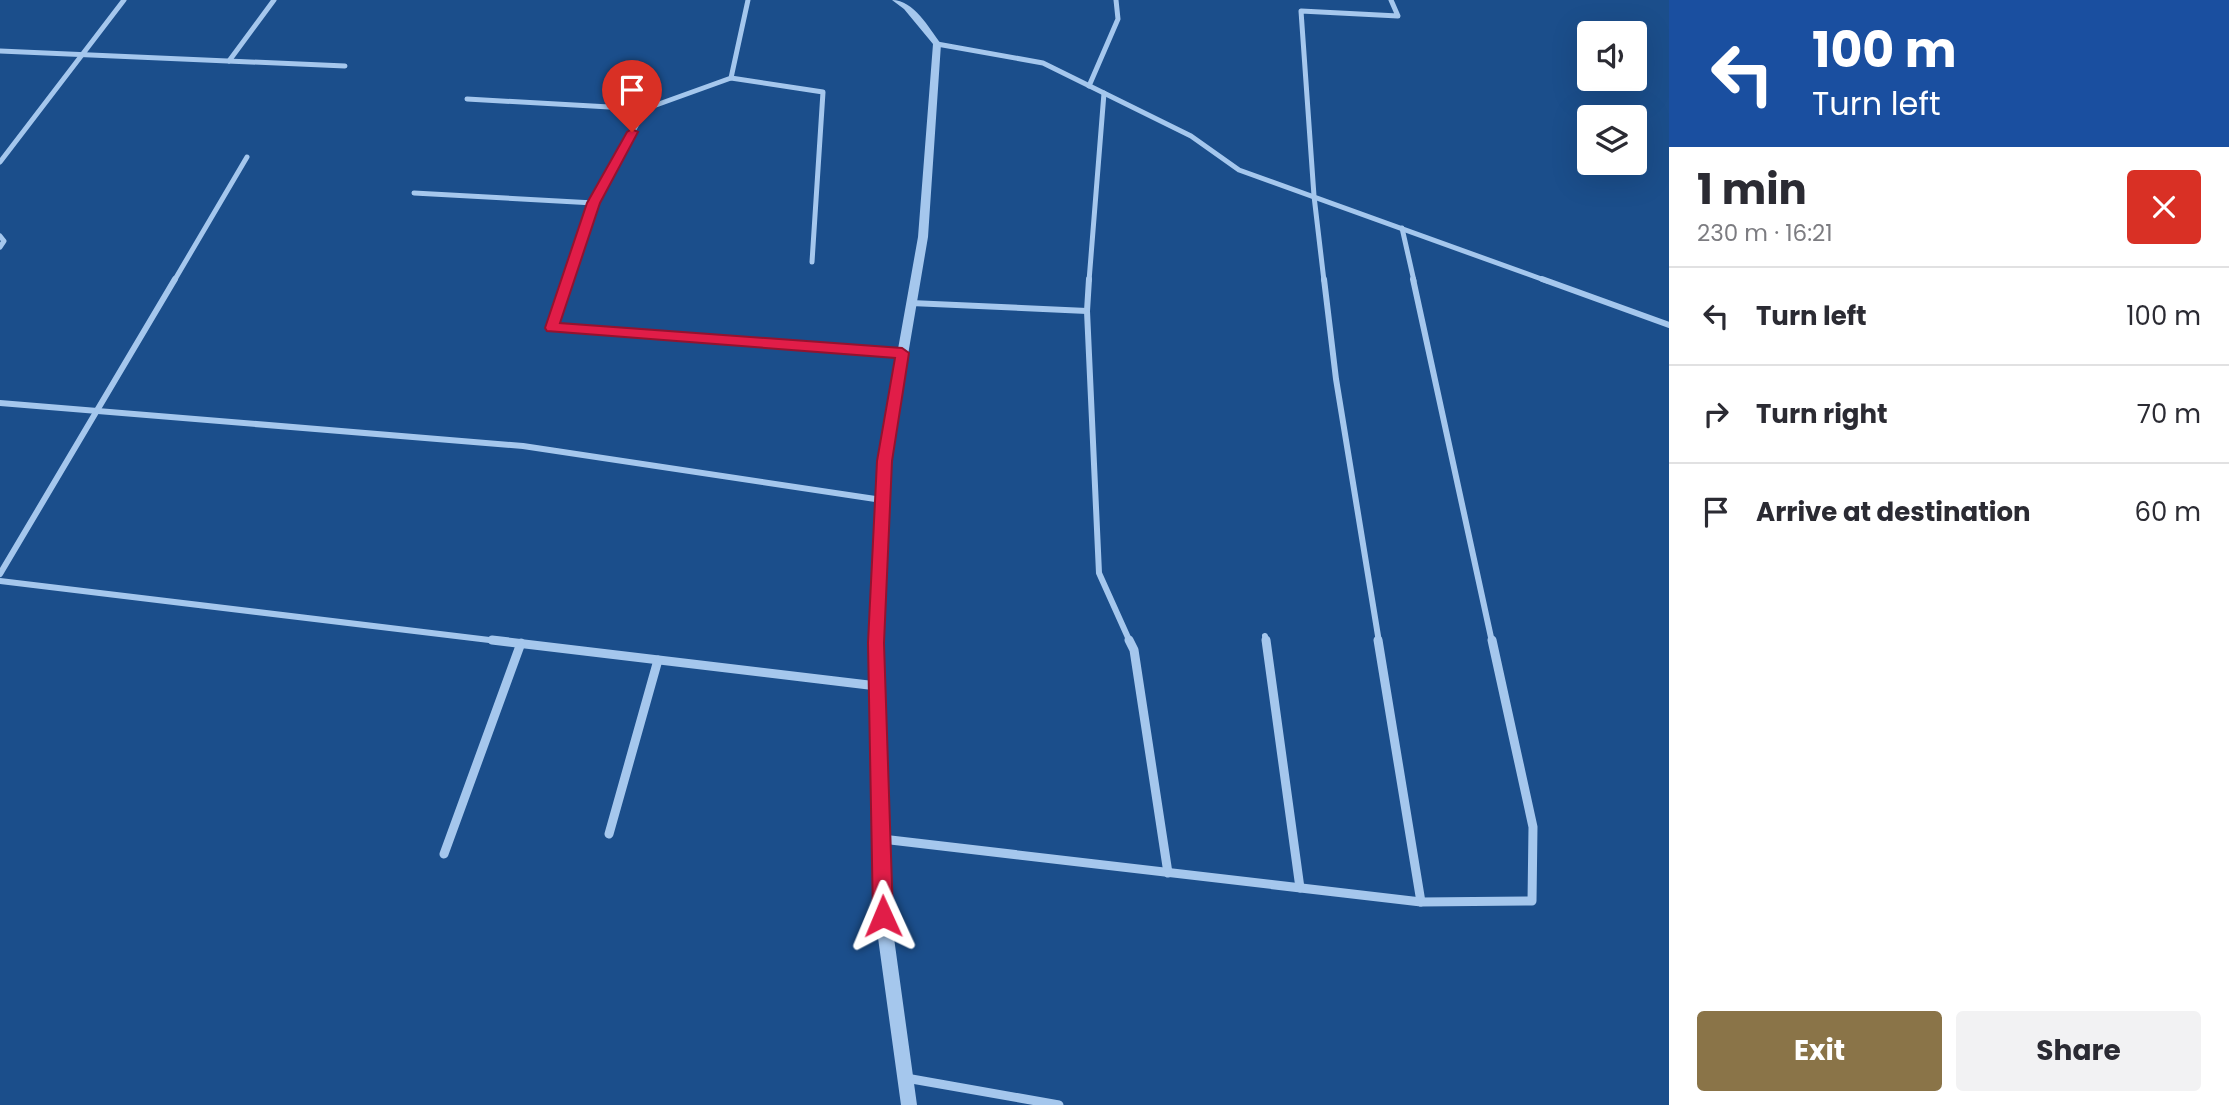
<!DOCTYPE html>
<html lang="en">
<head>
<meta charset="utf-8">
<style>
  :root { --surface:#fff; --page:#f2f2f3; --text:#2b2b33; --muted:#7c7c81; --line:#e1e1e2; --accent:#8a7448 }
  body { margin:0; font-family:Poppins,sans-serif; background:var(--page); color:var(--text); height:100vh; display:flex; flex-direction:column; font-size:26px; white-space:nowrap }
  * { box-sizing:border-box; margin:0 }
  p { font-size:23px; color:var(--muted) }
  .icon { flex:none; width:38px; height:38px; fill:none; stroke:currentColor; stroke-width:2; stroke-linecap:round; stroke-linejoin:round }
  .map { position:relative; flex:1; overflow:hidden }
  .details { display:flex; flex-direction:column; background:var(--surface); width:560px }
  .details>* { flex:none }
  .top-card { background:#1a4fa0; color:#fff; overflow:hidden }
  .controls { position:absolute; left:1577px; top:21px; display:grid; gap:14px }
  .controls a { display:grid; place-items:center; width:70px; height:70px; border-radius:7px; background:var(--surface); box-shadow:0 7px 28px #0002; font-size:35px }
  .pin { position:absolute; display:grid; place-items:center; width:60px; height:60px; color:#fff; margin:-72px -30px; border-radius:50% 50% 50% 0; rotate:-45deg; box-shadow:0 0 7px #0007 }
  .pin .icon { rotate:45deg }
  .me { position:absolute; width:77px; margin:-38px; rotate:359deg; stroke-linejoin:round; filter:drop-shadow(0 0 5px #0008) }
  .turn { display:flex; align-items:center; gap:24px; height:147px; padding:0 28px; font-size:32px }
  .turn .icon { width:91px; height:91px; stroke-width:2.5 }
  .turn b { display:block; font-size:49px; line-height:60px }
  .round { display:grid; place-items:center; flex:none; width:74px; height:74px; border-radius:7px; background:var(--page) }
  .headline { display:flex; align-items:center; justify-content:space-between; height:119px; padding:0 28px }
  h1 { font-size:42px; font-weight:700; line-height:52px }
  .action { display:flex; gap:14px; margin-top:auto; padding:14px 28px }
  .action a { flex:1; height:80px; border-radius:7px; background:var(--accent); color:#fff; font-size:28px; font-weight:700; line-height:80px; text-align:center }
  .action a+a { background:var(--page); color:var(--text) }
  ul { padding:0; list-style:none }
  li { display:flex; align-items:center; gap:21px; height:98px; padding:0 28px; border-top:2px solid var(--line) }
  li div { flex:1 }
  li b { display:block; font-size:26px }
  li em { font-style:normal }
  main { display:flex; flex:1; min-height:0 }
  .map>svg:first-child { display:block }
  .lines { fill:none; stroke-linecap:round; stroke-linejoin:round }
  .minor-far2 { stroke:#a5c7ed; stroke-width:5 }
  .minor-far1 { stroke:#a5c7ed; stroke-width:6 }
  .minor { stroke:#a5c7ed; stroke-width:9 }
  .tertiary { fill:#a5c7ed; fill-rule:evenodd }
  .route { fill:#e11d48; stroke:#92132f; stroke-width:2 }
</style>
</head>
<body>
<main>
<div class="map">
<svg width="1669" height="1105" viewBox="0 0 1669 1105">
  <rect width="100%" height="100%" fill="#1b4e8b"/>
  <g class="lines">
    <g class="minor-far2">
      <polyline points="937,44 1043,63 1191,136 1239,170 1547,281"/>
      <polyline points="0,51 345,66"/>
      <polyline points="229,61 274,0"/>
      <polyline points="731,78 823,92 812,262"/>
      <polyline points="1089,86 1118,19 1116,0"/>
      <polyline points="467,99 645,109"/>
      <polyline points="0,162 124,0"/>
      <polyline points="414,193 594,203"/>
      <polyline points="1402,228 1414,281"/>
      <polyline points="0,236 4,241 0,247"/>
      <polyline points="174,281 247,157"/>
      <polyline points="568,281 594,203 645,109 731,78 748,0"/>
      <polyline points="1089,281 1104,93"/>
      <polyline points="1324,281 1314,196 1301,11 1398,16 1391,0"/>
    </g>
    <g class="minor-far1">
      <polyline points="568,279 552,328 903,353"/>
      <polyline points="1089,279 1087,311 1099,573 1130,642"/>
      <polyline points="1324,279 1336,379 1379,642"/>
      <polyline points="1413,279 1492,642"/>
      <polyline points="1542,279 1669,325"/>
      <polyline points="911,303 1087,311"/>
      <polyline points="0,403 523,446 882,500"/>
      <polyline points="0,574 175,279"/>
      <polyline points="0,581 506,642"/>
      <polyline points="1265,636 1266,642"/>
    </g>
    <g class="minor">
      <polyline points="492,640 877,686"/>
      <polyline points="1129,640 1134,650 1168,873"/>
      <polyline points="1266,640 1300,888"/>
      <polyline points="1378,640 1421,902"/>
      <polyline points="609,834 658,660"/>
      <polyline points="882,839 1421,902 1532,901 1533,827 1492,640"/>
      <polyline points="444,854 521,643"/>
      <polyline points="906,1078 1059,1105"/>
    </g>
    <path class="tertiary" d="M892,0c22,0 37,28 49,44l-13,193 -38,224 -8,182 9,273 26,189h-16l-26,-189 -5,-273 8,-182 40,-224 15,-193 -29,-35z"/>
  </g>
  <polygon class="route" points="632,129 638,132 600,203 560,323 902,348 909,353 892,461 884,643 893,916 890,923 883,926 876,923 873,916 868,643 877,461 895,358 547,331 545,328 587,203 627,132"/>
</svg>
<div class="controls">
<a><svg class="icon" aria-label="sound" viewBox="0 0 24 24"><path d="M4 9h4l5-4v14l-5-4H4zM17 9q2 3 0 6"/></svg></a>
<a><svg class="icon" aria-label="layers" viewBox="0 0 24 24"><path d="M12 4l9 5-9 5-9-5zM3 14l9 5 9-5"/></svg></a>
</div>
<div class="pin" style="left:632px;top:132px;background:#d93025"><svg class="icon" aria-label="arrive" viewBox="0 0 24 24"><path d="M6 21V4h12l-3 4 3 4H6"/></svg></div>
<svg class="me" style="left:883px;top:916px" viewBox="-20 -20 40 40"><path d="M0-17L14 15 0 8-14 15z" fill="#e11d48" stroke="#fff" stroke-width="4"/></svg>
</div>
<section class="details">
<div class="top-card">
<div class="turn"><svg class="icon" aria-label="left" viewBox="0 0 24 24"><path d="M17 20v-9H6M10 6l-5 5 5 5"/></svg><div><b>100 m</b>Turn left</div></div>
</div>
<div class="headline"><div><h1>1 min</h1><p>230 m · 16:21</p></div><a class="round" style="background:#d93025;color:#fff"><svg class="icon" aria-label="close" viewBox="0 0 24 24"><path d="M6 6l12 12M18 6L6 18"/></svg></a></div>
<ul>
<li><svg class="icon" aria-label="left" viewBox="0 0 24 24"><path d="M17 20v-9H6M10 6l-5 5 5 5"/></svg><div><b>Turn left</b></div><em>100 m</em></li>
<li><svg class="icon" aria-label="right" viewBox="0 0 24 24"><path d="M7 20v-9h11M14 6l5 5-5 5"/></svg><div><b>Turn right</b></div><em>70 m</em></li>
<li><svg class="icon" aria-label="arrive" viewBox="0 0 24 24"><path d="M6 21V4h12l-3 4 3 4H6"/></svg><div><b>Arrive at destination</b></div><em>60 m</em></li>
</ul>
<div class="action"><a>Exit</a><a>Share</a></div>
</section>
</main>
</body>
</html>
